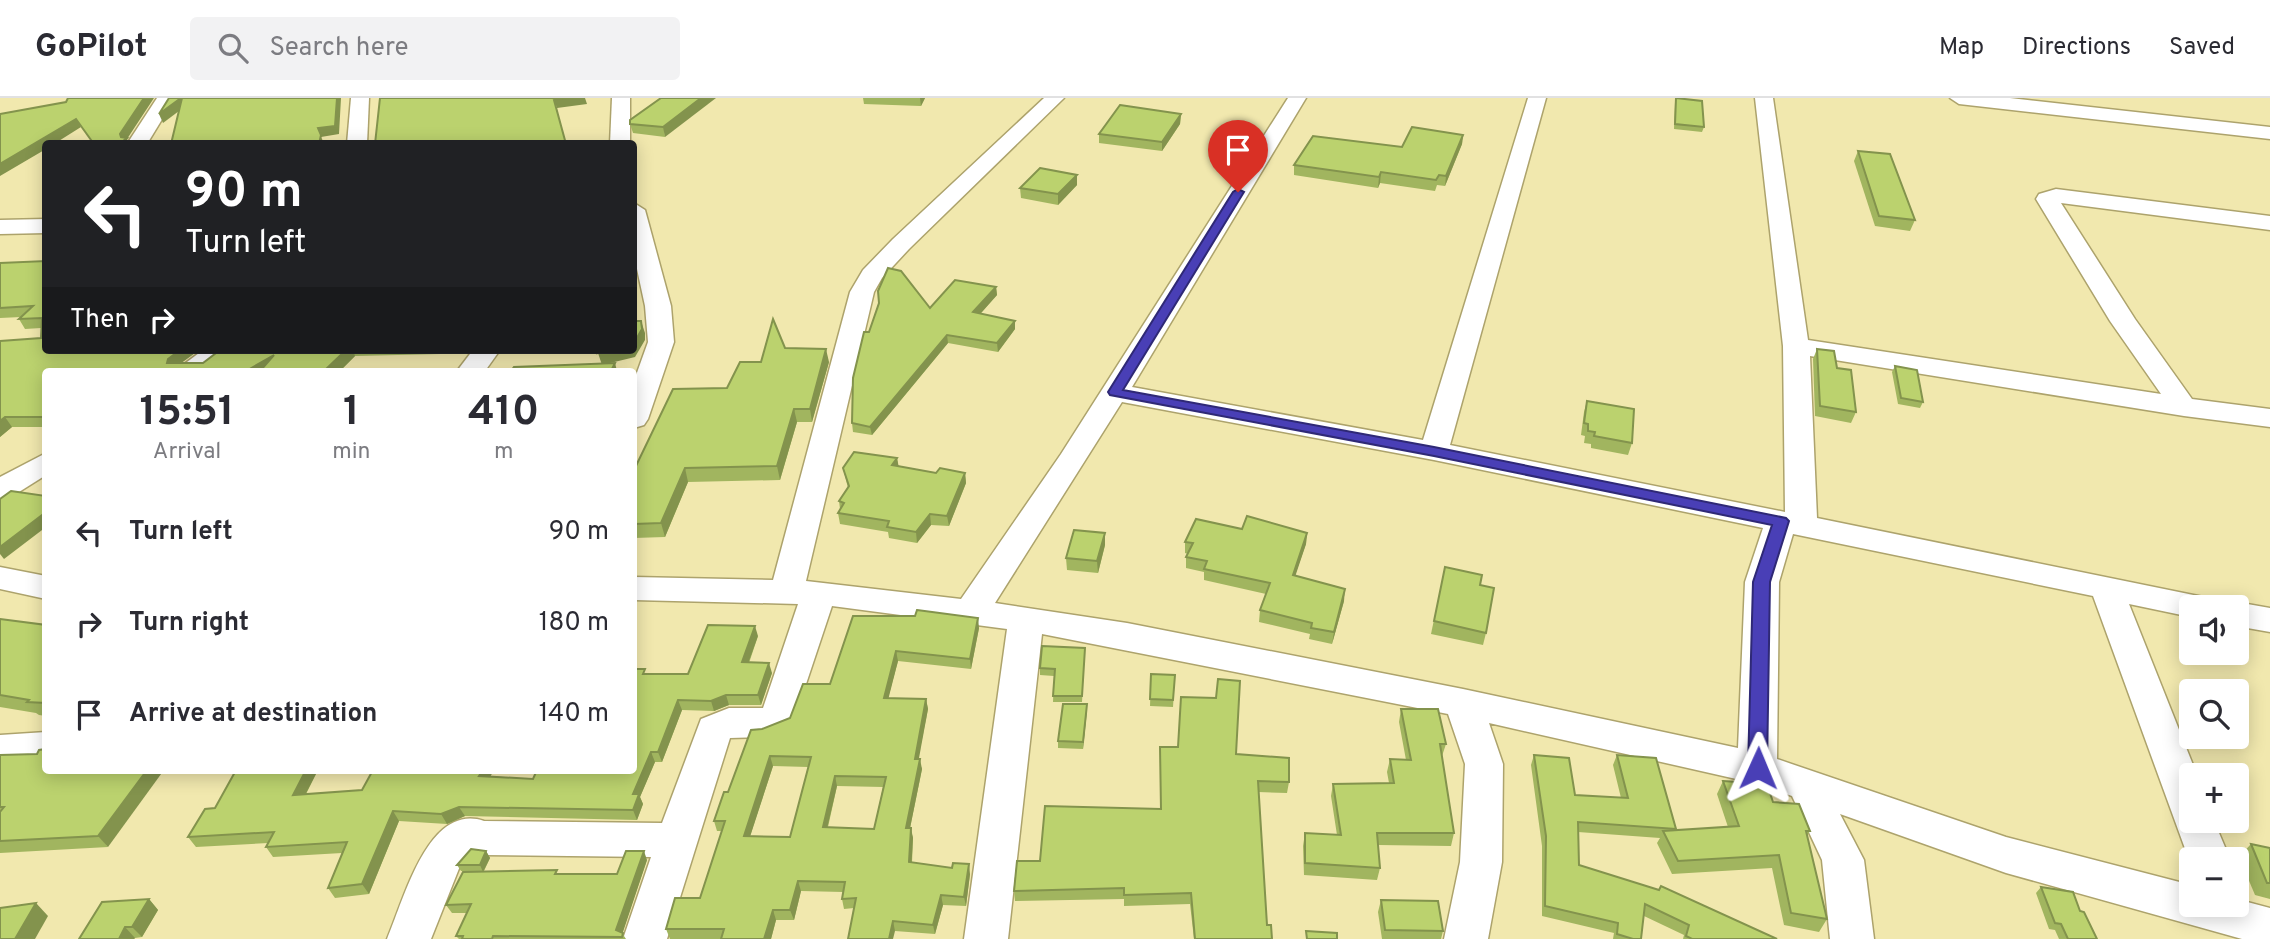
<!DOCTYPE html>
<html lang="en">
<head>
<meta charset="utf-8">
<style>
  :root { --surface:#fff; --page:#f2f2f3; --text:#2b2b33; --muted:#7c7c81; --line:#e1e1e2 }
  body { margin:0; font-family:Overpass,sans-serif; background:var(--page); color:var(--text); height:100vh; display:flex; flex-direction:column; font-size:26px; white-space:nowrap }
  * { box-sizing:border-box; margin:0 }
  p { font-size:23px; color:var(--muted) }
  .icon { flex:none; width:38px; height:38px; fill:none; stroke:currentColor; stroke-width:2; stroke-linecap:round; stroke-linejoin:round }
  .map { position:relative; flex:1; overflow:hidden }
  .details { position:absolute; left:42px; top:270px; width:595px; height:406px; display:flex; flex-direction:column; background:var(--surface); border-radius:7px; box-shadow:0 4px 18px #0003 }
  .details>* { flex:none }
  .top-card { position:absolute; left:42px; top:42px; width:595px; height:214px; border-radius:7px; box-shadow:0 4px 18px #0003; background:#202124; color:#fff; overflow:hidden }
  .buttons { position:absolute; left:2179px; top:497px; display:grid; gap:14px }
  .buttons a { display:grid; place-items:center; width:70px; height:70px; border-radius:7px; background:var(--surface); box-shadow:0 4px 18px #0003; font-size:35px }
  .pin { position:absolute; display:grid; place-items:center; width:60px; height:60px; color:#fff; margin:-72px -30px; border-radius:50% 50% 50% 0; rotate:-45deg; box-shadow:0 0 7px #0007 }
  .pin .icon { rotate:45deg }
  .me { position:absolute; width:77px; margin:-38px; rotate:1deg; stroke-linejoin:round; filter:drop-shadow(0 0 5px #0008) }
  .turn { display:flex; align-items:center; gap:24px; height:147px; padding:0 28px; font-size:32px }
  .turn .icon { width:91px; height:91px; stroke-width:2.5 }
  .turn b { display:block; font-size:49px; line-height:60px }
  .then { display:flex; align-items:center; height:66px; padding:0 28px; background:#0003; gap:14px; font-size:26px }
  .eta { display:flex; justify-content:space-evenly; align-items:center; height:119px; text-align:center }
  .eta b { font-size:42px; font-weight:700; line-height:49px }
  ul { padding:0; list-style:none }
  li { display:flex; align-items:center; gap:21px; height:91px; padding:0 28px }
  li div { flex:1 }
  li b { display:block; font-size:26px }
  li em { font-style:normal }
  header { display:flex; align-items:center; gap:42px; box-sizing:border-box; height:98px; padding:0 35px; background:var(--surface); border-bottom:2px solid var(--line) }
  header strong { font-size:33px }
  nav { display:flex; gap:38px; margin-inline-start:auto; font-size:24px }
  .search { width:490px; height:63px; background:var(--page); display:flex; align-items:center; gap:18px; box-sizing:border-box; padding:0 24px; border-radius:7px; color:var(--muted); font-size:26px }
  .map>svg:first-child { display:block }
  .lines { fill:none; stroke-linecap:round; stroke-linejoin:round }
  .street-casing { stroke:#ada36c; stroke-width:3 }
  .street { fill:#fff; fill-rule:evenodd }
  .wall { fill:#a1b55f; fill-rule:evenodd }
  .shaded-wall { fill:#83934d }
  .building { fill:#bbd26e; stroke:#83934d; stroke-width:2; fill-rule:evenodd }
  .route { fill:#493fb6; stroke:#2f2976; stroke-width:2 }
</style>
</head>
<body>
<header>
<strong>GoPilot</strong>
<div class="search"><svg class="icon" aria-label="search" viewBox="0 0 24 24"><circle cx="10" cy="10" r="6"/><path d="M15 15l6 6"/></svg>Search here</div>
<nav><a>Map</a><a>Directions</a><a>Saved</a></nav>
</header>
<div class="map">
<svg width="2270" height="841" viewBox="0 0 2270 841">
  <rect width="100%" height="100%" fill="#f1e8ae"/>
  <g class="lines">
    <defs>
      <g id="street">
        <polygon points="157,0 175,0 147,46 127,46"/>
        <polygon points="351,0 369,0 367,46 347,46"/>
        <polygon points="612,0 630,0 630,46 610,46"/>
        <path d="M1044,0h20l-155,151 -27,29 -8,14 -68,289 155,18 100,-145 227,-356h18l-174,289 291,53 105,-342h18l-96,347 335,67 -2,-166 -28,-248h18l35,242 353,54 -51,-73 -74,-122 3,-5 17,-5 214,27v14l-209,-27 74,116 57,80 78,10v18l-86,-11 -374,-60 7,162 396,81 5,8h-27v10l-62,-13 68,171h-6v46h23l16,38h-39v6l-98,-269 -300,-62 -14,48 -2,177 229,78 185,48v20h45v-6l34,9v31h-28l-236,-66 -166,-59 24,46 10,79h-44l-8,-79 -30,-64 -38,-13 -265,-60 14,41 -1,98 -14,77h-44l16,-77 5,-98 -17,-50 -406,-80 -34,305h-44l43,-310 -175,-23 -40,120 -28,11 -34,1 -63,201h-44l28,-82 -167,-2 -10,-3 -14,14 -29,73h-44c17,-39 41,-137 97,-118l178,2 39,-104 28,-11h34l35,-104 -164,-4v-23l139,3 77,-288 13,-22 30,-31zM1122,304l312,58 329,68 -18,54 -7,166 -275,-59 -336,-66 -132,-20z"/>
        <polygon points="1950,0 2010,0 2270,29 2270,41 1959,6"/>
        <polygon points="634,105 645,112 671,208 674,244 648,321 644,327 634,330 634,283 648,244 645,208 634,157"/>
        <polygon points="46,121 46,135 0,136 0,122"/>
        <polygon points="203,252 234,252 207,273 175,273"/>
        <polygon points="473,252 500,252 485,273 457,273"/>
        <polygon points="46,355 46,377 11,399 0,402 0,379"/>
        <polygon points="0,469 46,478 46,501 0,491"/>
        <polygon points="2236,504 2270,510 2270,534 2236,528 2236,509 2223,509"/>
        <polygon points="46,634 46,664 0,667 0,637"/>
      </g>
    </defs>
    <use href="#street" class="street-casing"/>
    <use href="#street" class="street"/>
  </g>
  <g class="wall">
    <polygon points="661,0 665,39 633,35 630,26"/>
    <polygon points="863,0 925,0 921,8 864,6"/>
    <polygon points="1676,0 1704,29 1702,34 1674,31 1675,5"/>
    <polygon points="1181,16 1180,26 1162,53 1099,45 1099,36"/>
    <polygon points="1463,37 1462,46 1445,88 1437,87 1435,93 1380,85 1378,90 1294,77 1294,67 1402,49"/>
    <polygon points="1858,53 1915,122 1910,133 1875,128 1854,63"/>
    <polygon points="1077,87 1058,107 1021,100 1020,90"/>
    <polygon points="0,165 199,252 181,265 203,265 220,252 444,252 441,256 355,258 340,273 46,273 46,329 12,329 0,339 0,243 41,240 41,230 25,231 19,221 21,219 0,220"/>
    <polygon points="996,189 997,197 980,216 1015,231 998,254 948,245 872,337 853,334 852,325 869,234 879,205 930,210"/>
    <polygon points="785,250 829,264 812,324 797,324 780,382 688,384 665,439 634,440 634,372 727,290 761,264"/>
    <polygon points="1817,251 1837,270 1856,314 1851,325 1815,318 1813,261"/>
    <polygon points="1895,268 1923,304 1920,310 1898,306 1892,274"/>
    <polygon points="1587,303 1632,345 1628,357 1591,350 1591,346 1584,345 1585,338 1581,337 1584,314"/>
    <polygon points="897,360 898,368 936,375 965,375 966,385 949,428 931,427 917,445 889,440 888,434 840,426 838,415 840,411 839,403 848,390 843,370"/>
    <polygon points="1242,431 1307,435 1306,446 1295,477 1344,503 1332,546 1309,541 1310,536 1259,524 1260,512 1266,496 1204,482 1204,474 1186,470 1186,459 1188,456 1185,455 1185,444"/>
    <polygon points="1105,447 1098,475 1067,472 1066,460"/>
    <polygon points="1445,469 1480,487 1486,535 1483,547 1431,536"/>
    <path d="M853,518l126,12 -8,41 -73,-8 -10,37 38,1 2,10 -10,50 4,10 -12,59 3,10 -1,25 58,11 -4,32 -23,-1 -8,29 -40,-3 -41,-23 -10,1 -2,-10 1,-7 -42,-1 -7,29h-18l-5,19h-101l-4,-10 34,-31 22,-67h-5l-3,-10 14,-29 34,-63 28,-11 40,-34zM773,668l35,1 -18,70 -40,-1zM837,688l46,1 -9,42 -46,-2z"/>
    <polygon points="0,521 46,527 46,618 39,617 36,615 0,609"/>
    <polygon points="758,538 749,565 772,575 761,607 729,607 714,613 682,612 662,664 655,664 640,699 643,706 637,722 465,718 447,726 399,723 369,796 335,800 328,790 342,755 273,759 266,749 268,745 196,749 188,739 215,710 269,672 318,672 306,696 362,692 373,672 494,672 490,678 533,681 647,576 688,576"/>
    <polygon points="1085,550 1082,604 1053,604 1054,578 1040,577 1040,570"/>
    <polygon points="1151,576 1175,577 1173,609 1150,608"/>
    <polygon points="1087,606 1083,651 1058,650 1058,643"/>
    <polygon points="1401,611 1446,646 1442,658 1454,735 1451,748 1378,747 1380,770 1377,782 1304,777 1303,748 1305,735 1337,737 1331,698 1333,686 1389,685 1387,674 1390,661 1406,662 1399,624"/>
    <polygon points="37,656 108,749 0,755 0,657"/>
    <polygon points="1236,656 1289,684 1287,695 1258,694 1267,827 1272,841 1194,841 1190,806 1124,808 1124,801 1015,803 1014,793 1040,763 1160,711"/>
    <polygon points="1534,657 1575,697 1621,700 1613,667 1617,657 1676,731 1676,732 1728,729 1717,696 1723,683 1773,704 1810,733 1807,738 1827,821 1819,834 1784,827 1772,770 1672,776 1657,745 1660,740 1578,734 1579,767 1777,841 1683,841 1684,837 1644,818 1641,841 1613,841 1614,835 1542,818 1542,748 1531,667"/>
    <polygon points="2251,746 2270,750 2270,801 2255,797 2239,759"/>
    <polygon points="486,753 490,760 484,773 559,776 617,776 647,762 622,835 626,841 459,841 456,838 467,815 452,815 446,807 474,773 461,773 457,767"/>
    <polygon points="2041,789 2080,813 2097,841 2059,841 2055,832 2049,831 2036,795"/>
    <polygon points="149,801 158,812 142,839 135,840 134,841 79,841"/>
    <polygon points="1381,802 1443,833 1441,841 1382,841 1378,814"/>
  </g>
  <g class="shaded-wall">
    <polygon points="144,0 154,0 127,41 129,46 119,46 120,36"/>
    <polygon points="181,0 183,0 187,7 163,25 159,16"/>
    <polygon points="337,0 341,0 339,36 321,39 324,45 319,46 318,30"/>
    <polygon points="569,0 585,0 587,6 557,10 554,2"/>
    <polygon points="701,0 716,0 665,39 663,29"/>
    <polygon points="920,0 925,0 921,8"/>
    <polygon points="1181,16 1180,26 1162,53 1162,44"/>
    <polygon points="76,21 81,29 54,46 46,46 46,51 0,78 0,66"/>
    <polygon points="1463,37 1462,46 1445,88 1446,78"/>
    <polygon points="1381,74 1380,85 1378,90 1379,79"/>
    <polygon points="1077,77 1077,87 1058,107 1058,96"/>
    <polygon points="996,189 997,197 974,223 973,214"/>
    <polygon points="641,223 645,235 645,242 635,259 602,267 598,255 612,252 634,252 634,245"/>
    <polygon points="1015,223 1015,231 998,254 997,245"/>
    <polygon points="947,237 948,245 872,337 870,329"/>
    <polygon points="826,251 829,264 812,324 810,311"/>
    <polygon points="180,252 199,252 173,271 167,265 168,261"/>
    <polygon points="346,252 353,252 355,258 340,273 324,273"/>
    <polygon points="274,257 268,273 246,273"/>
    <polygon points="615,265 617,273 611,273"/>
    <polygon points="794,311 797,324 780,382 777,368"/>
    <polygon points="5,319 12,329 0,339 0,323"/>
    <polygon points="897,360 899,370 892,367"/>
    <polygon points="685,370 688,384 665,439 661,425"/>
    <polygon points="965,375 966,385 949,428 947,418"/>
    <polygon points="46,414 46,429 4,461 0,456 0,449"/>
    <polygon points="930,416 931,427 917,445 916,434"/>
    <polygon points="1105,435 1105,447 1098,475 1097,463"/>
    <polygon points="1307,435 1306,446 1292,488 1293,477"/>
    <polygon points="1345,491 1344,503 1332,546 1334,534"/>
    <polygon points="978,520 979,530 971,571 970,561"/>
    <polygon points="755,528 758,538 745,574 742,564"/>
    <polygon points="896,553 898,563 886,610 884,600"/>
    <polygon points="769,565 772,575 761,607 758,597"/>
    <polygon points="726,597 729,607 714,613 711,603"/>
    <polygon points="926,601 928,611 917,671 915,661"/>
    <polygon points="678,602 682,612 662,664 658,654"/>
    <polygon points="1087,606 1087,613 1083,651 1083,644"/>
    <polygon points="651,654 655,664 640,699 643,706 637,722 633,712 633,696"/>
    <polygon points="770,658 773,668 747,748 744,738"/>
    <polygon points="920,661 922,671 908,740 906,730"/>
    <polygon points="147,672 164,672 108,749 98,738"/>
    <polygon points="306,672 318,672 300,707 293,697"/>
    <polygon points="483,672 494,672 485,688 479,678"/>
    <polygon points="835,678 837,688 825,739 823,729"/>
    <polygon points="459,709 465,718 447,726 441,716"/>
    <polygon points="393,713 399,723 369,796 362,786"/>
    <polygon points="911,730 913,740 911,774 909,764"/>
    <polygon points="486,753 490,760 483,774 480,767"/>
    <polygon points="644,753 647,762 621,840 616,832"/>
    <polygon points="969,766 970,776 966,808 964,799"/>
    <polygon points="798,783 801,793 794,822 790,812"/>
    <polygon points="941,797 943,807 935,836 933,827"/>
    <polygon points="149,801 158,812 142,839 132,829"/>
    <polygon points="36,805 48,818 35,841 15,841"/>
    <polygon points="773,812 776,822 771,841 764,841"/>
    <polygon points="893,823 895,833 893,841 889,841"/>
    <polygon points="125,829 135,840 134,841 119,841"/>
  </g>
  <g class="building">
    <polygon points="68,0 144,0 120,36 121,39 127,40 119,46 85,46 91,42 76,21 0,66 0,16 66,4"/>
    <polygon points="169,0 181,0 159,16"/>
    <polygon points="182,0 337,0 335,28 318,30 321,37 319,46 171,46"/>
    <polygon points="380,0 569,0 554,2 566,46 375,46"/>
    <polygon points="661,0 701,0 663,29 630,26 630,22"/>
    <polygon points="1676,0 1702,3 1704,29 1675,26"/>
    <polygon points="1120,7 1181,16 1162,44 1099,36"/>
    <polygon points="1412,29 1463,37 1446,78 1439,77 1436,82 1381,74 1379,79 1294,67 1313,38 1402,49"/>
    <polygon points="1858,53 1890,56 1915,122 1879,118"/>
    <polygon points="1040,70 1077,77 1058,96 1020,90"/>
    <polygon points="46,163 46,252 180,252 168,261 167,265 203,265 220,252 346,252 324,273 260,273 274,257 246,273 46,273 46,319 5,319 0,323 0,243 41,240 42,220 19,221 33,208 0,210 0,165"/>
    <polygon points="888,170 901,173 930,210 955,182 996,189 973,214 1015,223 997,245 947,237 870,329 852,325 853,280 864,234 869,234 879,205 878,193"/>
    <polygon points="773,221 785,250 826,251 810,311 794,311 777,368 685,370 661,425 634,426 634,372 673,291 727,290 740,264 761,264"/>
    <polygon points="634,223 641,223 642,231 634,245"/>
    <polygon points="1817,251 1834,253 1837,270 1851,272 1856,314 1820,308"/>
    <polygon points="600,252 612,252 598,255"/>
    <polygon points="615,265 611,273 511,273 514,269"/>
    <polygon points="1895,268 1917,272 1923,304 1901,300"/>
    <polygon points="1587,303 1634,311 1632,345 1594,338 1595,334 1588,333 1588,326 1584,325"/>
    <polygon points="854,354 897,360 892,367 936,375 940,370 965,375 947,418 930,416 916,434 887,429 889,423 838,415 844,405 839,403 849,388 843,370"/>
    <polygon points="11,393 46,398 46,414 0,449 0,401"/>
    <polygon points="1247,418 1307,435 1293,477 1345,491 1334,534 1311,530 1312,525 1260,512 1270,485 1204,471 1207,463 1186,459 1193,445 1185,444 1196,421 1242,431"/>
    <polygon points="1074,432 1105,435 1097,463 1066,460"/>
    <polygon points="1445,469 1482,477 1480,487 1494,490 1486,535 1434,523"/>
    <path d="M917,512l61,8 -8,41 -74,-8 -12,47 42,1 -11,60h5l-14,69h5l-2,34 43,6 1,-5 16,1 -5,33 -23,-2 -8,30 -40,-4 -4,18h-41l8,-41 -14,1 3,-17 -47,-1 -8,29h-17l-9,29h-43l3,-10h-58l9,-31h25l25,-77h-11l10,-29h4l23,-62 11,-1 28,-11 13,-34h27l23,-68h62zM770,658l41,1 -21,80 -46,-1zM835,678l51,1 -12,52 -51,-2z"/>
    <polygon points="0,521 46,527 46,605 27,604 29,602 0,597"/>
    <polygon points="708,527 755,528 742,564 769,565 758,597 726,597 711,603 678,602 658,654 651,654 633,696 639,696 633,712 459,709 441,716 393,713 362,786 328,790 347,744 266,749 274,734 188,739 205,711 215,710 235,674 269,672 306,672 293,697 362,692 373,672 483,672 479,678 533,681 537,672 634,672 634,571 645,571 643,576 688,576"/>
    <polygon points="1042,548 1085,550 1082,598 1053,598 1055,571 1040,570"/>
    <polygon points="1151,576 1175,577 1173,602 1150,601"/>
    <polygon points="1218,581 1240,583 1236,656 1289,660 1289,684 1258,683 1267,827 1271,827 1272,841 1195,841 1191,795 1124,797 1124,790 1014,793 1017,763 1040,763 1045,708 1161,711 1160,649 1178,649 1181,599 1216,600"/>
    <polygon points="1063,606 1087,606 1083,644 1058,643"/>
    <polygon points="1401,611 1438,611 1446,646 1440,646 1454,735 1377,735 1380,770 1305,765 1305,735 1341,737 1333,686 1394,685 1390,661 1411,662"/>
    <polygon points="46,651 46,672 147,672 98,738 0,743 0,714 4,709 0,709 0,657 37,656 39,652"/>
    <polygon points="1534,657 1569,660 1575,697 1628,700 1617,657 1656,660 1676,731 1578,724 1579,767 1659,792 1661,788 1777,841 1692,841 1686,838 1689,827 1645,806 1641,841 1633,841 1617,836 1618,825 1545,808 1546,738"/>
    <polygon points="1723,683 1767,686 1773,704 1799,706 1810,733 1806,733 1827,821 1791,815 1779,757 1678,763 1663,733 1739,728"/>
    <polygon points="2251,746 2270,750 2270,785 2267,785"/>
    <polygon points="471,751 486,753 480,767 457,767"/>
    <polygon points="626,753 644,753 616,832 623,835 622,839 493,838 492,841 462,841 463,838 456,838 471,806 446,807 463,774 557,772 555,776 617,776"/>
    <polygon points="2041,789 2073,794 2080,813 2084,814 2097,841 2068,841 2061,826 2055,825"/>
    <polygon points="149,801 132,829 125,829 119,841 79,841 102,804"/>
    <polygon points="1381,802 1438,803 1443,833 1385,832"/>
    <polygon points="36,805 15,841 0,841 0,810"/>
    <polygon points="1306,833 1337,835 1337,841 1307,841"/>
  </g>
  <polygon class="route" points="1238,91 1244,94 1123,292 1434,349 1786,420 1789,423 1770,484 1767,670 1764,675 1751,675 1748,670 1753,484 1772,427 1434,358 1110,297 1108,294 1233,94"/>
</svg>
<div class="buttons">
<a><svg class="icon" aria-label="sound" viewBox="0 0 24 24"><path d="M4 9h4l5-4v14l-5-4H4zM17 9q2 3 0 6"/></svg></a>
<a><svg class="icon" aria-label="search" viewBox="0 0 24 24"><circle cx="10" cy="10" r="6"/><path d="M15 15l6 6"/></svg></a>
<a>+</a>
<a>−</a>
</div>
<div class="pin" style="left:1238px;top:94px;background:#d93025"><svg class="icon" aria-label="arrive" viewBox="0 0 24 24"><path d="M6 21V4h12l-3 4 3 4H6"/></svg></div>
<svg class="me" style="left:1758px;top:670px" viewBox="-20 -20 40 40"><path d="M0-17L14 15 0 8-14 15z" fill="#493fb6" stroke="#fff" stroke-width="4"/></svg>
<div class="top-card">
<div class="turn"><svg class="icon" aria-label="left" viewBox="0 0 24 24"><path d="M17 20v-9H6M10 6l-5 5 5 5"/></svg><div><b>90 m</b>Turn left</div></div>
<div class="then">Then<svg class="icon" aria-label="right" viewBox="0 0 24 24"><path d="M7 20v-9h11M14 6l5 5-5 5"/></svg></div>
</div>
<section class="details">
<div class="eta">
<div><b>15:51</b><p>Arrival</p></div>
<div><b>1</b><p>min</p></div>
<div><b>410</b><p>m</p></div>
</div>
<ul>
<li><svg class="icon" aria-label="left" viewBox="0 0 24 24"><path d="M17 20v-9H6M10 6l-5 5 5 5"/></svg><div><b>Turn left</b></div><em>90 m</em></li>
<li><svg class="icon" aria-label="right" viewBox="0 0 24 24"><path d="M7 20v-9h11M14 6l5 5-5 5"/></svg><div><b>Turn right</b></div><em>180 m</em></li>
<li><svg class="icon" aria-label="arrive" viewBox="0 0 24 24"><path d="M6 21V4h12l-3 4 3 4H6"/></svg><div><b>Arrive at destination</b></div><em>140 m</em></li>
</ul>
</section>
</div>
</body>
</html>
